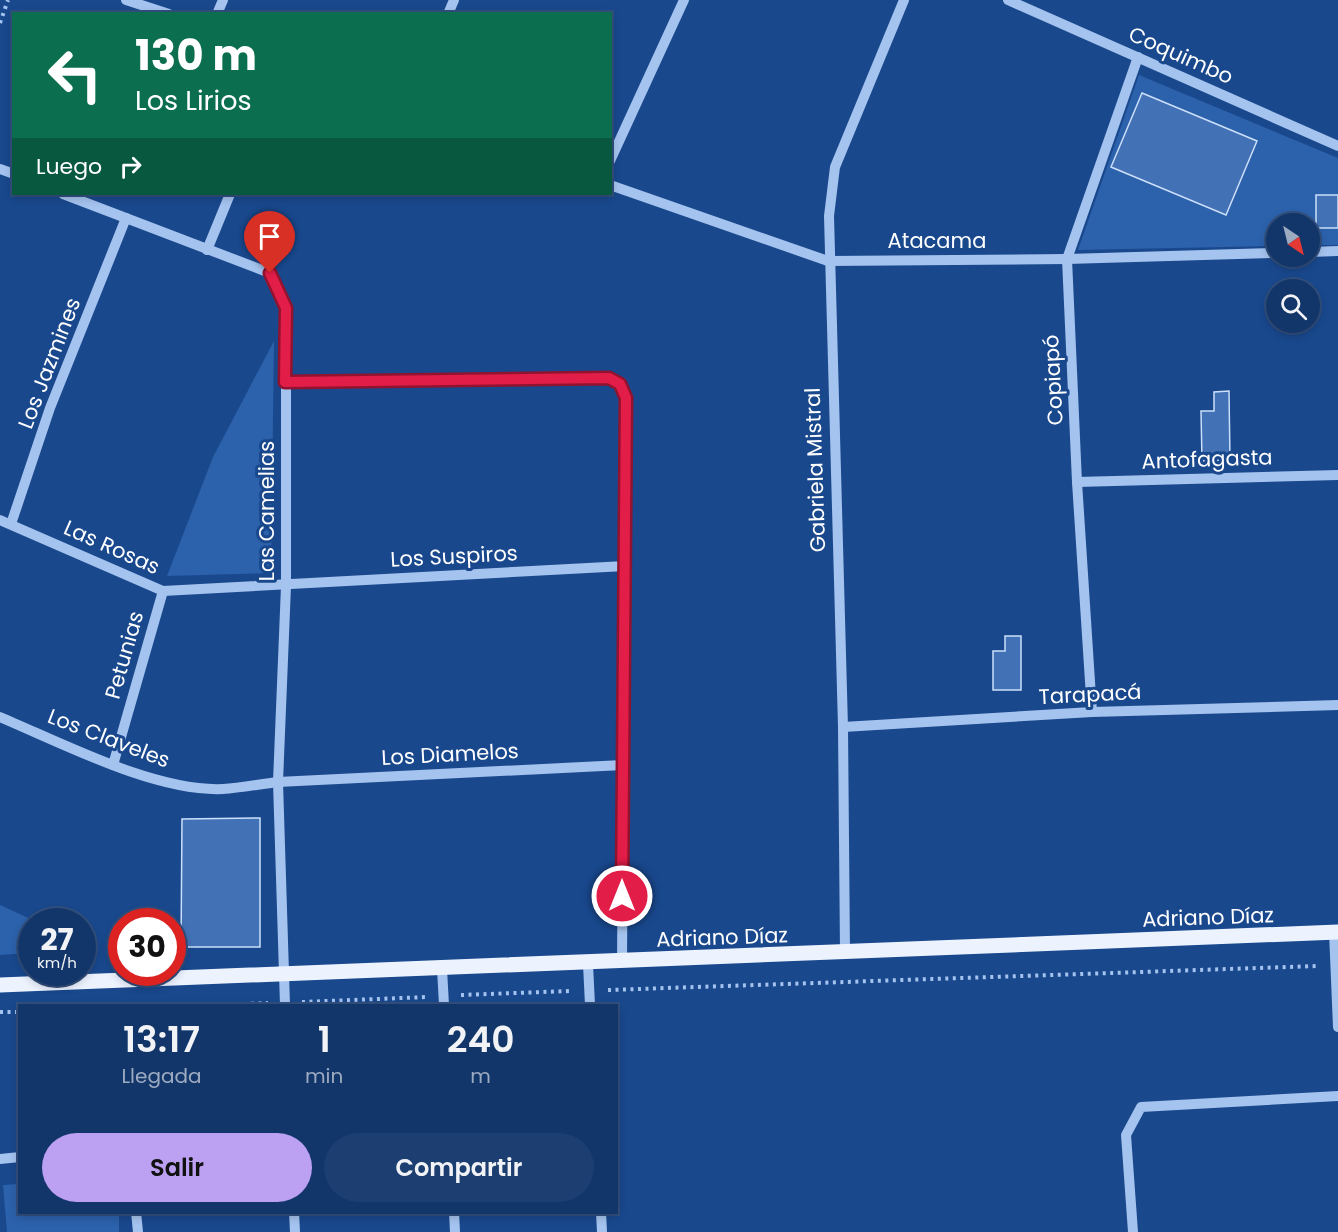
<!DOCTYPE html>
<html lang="es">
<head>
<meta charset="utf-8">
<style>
  :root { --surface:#13366a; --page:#1c3e70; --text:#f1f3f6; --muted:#9dabc1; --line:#32507e; --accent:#bca0f2 }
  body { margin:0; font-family:Poppins,sans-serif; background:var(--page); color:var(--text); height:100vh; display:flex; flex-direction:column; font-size:22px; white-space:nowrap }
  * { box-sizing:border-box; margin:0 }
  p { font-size:20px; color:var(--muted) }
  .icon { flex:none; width:33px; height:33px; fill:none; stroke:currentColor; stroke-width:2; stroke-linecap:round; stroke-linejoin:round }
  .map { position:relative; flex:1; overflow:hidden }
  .panel { position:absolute; left:18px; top:1004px; width:600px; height:210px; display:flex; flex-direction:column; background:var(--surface); border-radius:0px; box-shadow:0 3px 9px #0003,0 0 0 2px var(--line) }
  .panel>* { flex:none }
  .guide { position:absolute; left:12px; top:12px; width:600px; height:183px; border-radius:0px; box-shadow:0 3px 9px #0003,0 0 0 2px var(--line); background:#0b6e4f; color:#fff; overflow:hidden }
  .needle { width:39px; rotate:145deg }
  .controls { position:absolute; left:1266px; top:213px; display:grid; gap:12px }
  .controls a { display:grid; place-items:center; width:54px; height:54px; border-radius:50%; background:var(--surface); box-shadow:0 3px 9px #0003,0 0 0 2px var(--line); font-size:30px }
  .speed { position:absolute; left:18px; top:908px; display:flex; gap:12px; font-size:30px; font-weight:700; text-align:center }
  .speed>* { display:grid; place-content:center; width:78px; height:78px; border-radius:50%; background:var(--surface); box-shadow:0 3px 9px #0003,0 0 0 2px var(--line); line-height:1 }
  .speed small { font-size:15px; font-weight:400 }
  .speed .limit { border:9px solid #d22; background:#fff; color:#111 }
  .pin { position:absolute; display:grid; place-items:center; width:51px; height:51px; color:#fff; margin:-62px -26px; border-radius:50% 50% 50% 0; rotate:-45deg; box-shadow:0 0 6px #0007 }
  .pin .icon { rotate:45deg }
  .me { position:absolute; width:66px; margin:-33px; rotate:0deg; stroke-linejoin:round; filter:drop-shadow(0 0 4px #0008) }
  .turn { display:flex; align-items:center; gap:21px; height:126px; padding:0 24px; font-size:27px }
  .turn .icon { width:78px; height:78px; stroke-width:2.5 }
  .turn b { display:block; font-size:42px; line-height:51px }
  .then { display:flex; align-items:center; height:57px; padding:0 24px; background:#0003; gap:12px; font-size:22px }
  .eta { display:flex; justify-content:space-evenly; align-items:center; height:102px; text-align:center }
  .eta b { font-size:36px; font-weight:600; line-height:42px }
  .action { display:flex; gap:12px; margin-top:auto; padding:12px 24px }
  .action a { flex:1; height:69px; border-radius:36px; background:var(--accent); color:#111; font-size:24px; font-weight:600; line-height:69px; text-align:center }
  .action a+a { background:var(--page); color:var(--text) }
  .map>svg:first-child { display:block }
  .green { fill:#2c61ab }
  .building { fill:#4271b5; stroke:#cbdffa; stroke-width:1.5 }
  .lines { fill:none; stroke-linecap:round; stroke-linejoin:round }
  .path { stroke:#a4c3ee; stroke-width:4; stroke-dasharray:3 4.5; stroke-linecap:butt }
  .minor { stroke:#a4c3ee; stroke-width:10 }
  .major { stroke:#ecf3ff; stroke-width:15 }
  .route-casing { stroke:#92132f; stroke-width:15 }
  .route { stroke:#e11d48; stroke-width:10 }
  .labels { text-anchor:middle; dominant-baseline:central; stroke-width:6; stroke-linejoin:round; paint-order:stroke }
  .street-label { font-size:21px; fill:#fff; stroke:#19488d }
</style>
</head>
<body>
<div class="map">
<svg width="1338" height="1232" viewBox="0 0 1338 1232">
  <rect width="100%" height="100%" fill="#19488d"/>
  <g class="green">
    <polygon points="1139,75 1338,158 1338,245 1310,245 1310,224 1276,224 1276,246 1078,250"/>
    <polygon points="274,341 271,573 167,576 213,457"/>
    <polygon points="0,905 35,921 32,921 31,953 0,955"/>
    <polygon points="19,1184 20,1212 119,1212 119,1232 7,1232 3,1185"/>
  </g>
  <g class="building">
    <polygon points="1142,93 1257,141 1226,215 1111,167"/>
    <rect x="1316" y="195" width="22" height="33"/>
    <polygon points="1229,391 1230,460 1202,461 1201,411 1214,411 1214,392"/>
    <polygon points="1005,636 1021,636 1021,690 993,690 993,651 1005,651"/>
    <polygon points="260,818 260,947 181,947 182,819"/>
  </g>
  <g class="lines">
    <g class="path">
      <polyline points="0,23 8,0"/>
      <polyline points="608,990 1317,966"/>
      <polyline points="461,995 570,991"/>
      <polyline points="302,1002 427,997"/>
      <polyline points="221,1005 268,1003"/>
      <polyline points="0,1012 20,1012"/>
    </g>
    <g class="minor">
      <polyline points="126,0 169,14"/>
      <polyline points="1008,0 1338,146"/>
      <polyline points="217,14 223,0"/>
      <polyline points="448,14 454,0"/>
      <polyline points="610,161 684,0"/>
      <polyline points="0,169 14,174"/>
      <polyline points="610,185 828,261 1067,259 1276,253"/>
      <polyline points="63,194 270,273 286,308 286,586 278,782 285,1005"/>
      <polyline points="207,250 230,194"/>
      <polyline points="1310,252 1338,251"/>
      <polyline points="285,382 609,378 620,384 626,398 622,962"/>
      <polyline points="1077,482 1338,475"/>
      <polyline points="0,520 163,591 625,566"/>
      <polyline points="11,524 50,408 126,218"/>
      <polyline points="1092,712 1077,482 1067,259 1138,57"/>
      <path d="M0,717c62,26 155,75 223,72 18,-1 37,-5 55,-7l345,-17"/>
      <polyline points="843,727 1092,712 1338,705"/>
      <polyline points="113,765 163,591"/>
      <polyline points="1334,932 1338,1027"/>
      <polyline points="845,953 843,727 829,216 835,167 904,0"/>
      <polyline points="588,964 590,1005"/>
      <polyline points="442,969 444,1005"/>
      <polyline points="0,1159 20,1157"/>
      <polyline points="136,1212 138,1232"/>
      <polyline points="294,1212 295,1232"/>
      <polyline points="454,1212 455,1232"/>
      <polyline points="601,1212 602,1232"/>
      <polyline points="1133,1232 1126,1135 1141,1107 1338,1096"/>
    </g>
    <polyline class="major" points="0,985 1338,932"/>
  </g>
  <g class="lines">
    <defs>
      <polyline id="route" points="270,273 286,308 285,382 609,378 620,384 626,398 622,896"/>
    </defs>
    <use href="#route" class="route-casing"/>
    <use href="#route" class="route"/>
  </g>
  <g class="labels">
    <g class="street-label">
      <text transform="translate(1181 55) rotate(24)">Coquimbo</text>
      <text x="937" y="240">Atacama</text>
      <text transform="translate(49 363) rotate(-69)">Los Jazmines</text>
      <text transform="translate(1053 380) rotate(-93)">Copiapó</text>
      <text transform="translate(1207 459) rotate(-2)">Antofagasta</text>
      <text transform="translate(815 470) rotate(-92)">Gabriela Mistral</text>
      <text transform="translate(266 511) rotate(-90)">Las Camelias</text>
      <text transform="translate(112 547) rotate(24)">Las Rosas</text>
      <text transform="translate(454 556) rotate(-3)">Los Suspiros</text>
      <text transform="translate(124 655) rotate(-74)">Petunias</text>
      <text transform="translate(1090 694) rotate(-3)">Tarapacá</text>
      <text transform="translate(109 738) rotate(21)">Los Claveles</text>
      <text transform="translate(450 754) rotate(-3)">Los Diamelos</text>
      <text transform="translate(1208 917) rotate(-2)">Adriano Díaz</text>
      <text transform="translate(722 937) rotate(-2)">Adriano Díaz</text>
    </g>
  </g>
</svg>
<div class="controls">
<a><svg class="needle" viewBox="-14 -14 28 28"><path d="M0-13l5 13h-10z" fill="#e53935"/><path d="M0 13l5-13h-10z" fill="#9dabc1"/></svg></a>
<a><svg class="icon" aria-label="search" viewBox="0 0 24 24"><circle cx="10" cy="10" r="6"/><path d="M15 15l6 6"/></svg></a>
</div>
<div class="speed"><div>27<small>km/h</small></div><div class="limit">30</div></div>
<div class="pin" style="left:270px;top:273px;background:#d93025"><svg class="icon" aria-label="arrive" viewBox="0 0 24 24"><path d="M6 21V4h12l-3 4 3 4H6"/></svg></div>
<svg class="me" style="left:622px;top:896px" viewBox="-20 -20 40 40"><circle r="17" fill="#e11d48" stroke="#fff" stroke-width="3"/><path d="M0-11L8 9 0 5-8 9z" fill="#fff"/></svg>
<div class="guide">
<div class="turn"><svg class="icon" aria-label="left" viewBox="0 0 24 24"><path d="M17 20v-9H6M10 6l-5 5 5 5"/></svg><div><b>130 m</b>Los Lirios</div></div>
<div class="then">Luego<svg class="icon" aria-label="right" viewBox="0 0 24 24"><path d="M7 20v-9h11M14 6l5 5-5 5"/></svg></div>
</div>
<section class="panel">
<div class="eta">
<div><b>13:17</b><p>Llegada</p></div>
<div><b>1</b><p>min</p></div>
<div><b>240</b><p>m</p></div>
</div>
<div class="action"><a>Salir</a><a>Compartir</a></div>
</section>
</div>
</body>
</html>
